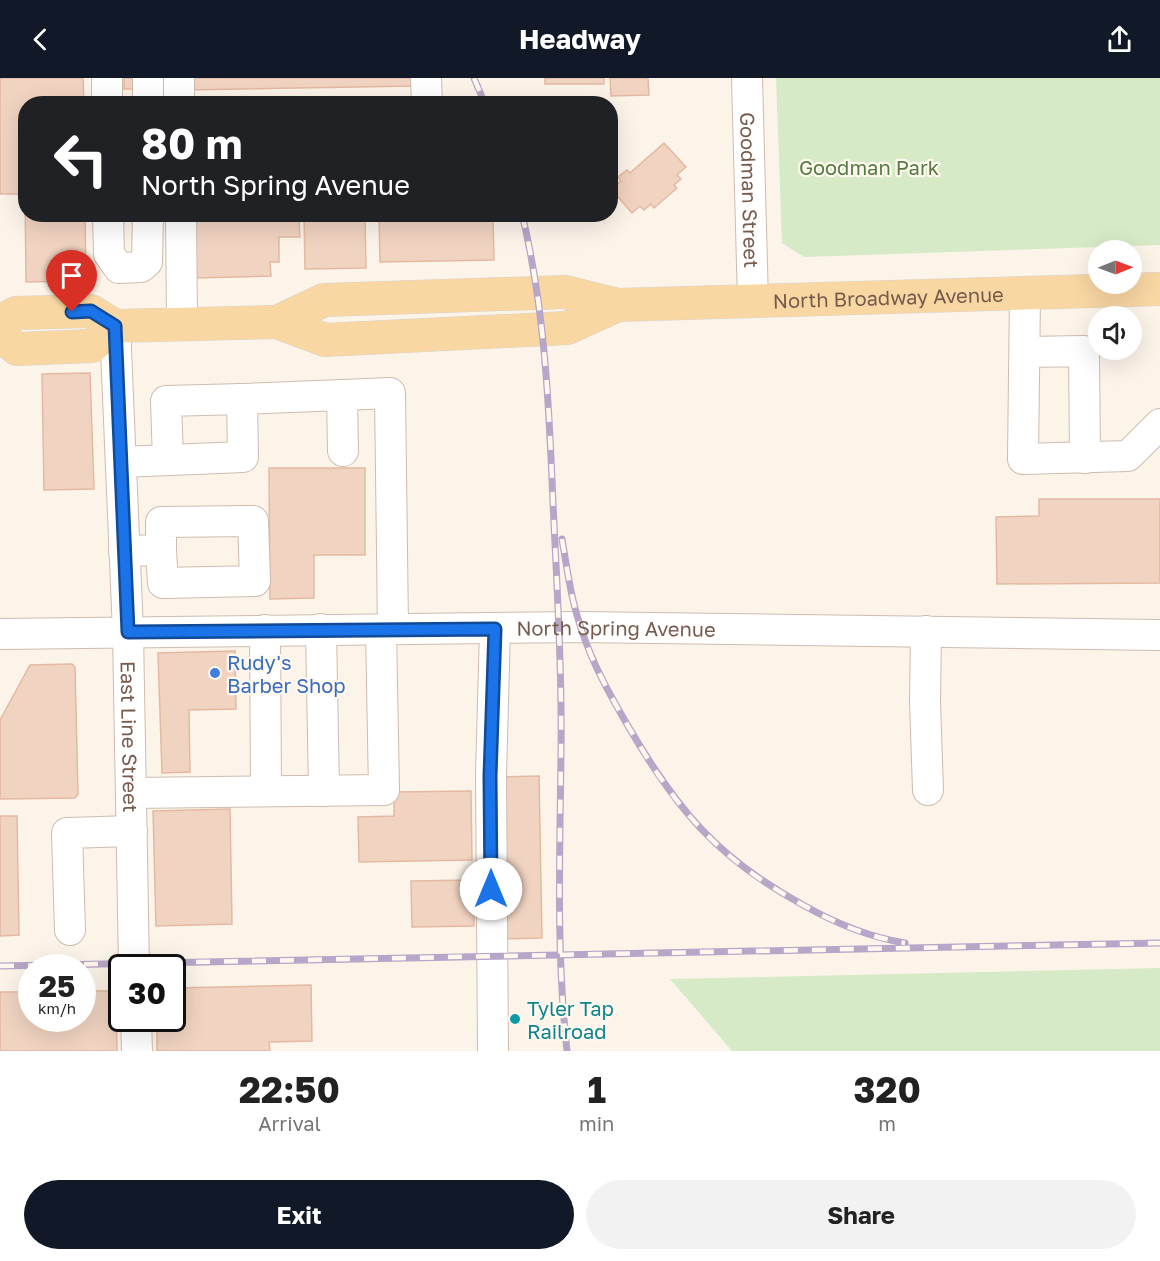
<!DOCTYPE html>
<html lang="en">
<head>
<meta charset="utf-8">
<style>
  :root { --surface:#fff; --page:#f2f2f2; --text:#222; --muted:#767676; --accent:#111827 }
  body { margin:0; font-family:"Golos Text",sans-serif; background:var(--page); color:var(--text); height:100vh; display:flex; flex-direction:column; font-size:22px; white-space:nowrap }
  * { box-sizing:border-box; margin:0 }
  p { font-size:20px; color:var(--muted) }
  .icon { flex:none; width:33px; height:33px; fill:none; stroke:currentColor; stroke-width:2; stroke-linecap:round; stroke-linejoin:round }
  .map { position:relative; height:973px; overflow:hidden }
  .panel { display:flex; flex-direction:column; background:var(--surface); flex:1 }
  .panel>* { flex:none }
  .top-card { position:absolute; left:18px; top:18px; width:600px; height:126px; border-radius:24px; box-shadow:0 6px 24px #0002; background:#202124; color:#fff; overflow:hidden }
  .needle { width:39px; rotate:89deg }
  .fabs { position:absolute; left:1088px; top:162px; display:grid; gap:12px }
  .fabs a { display:grid; place-items:center; width:54px; height:54px; border-radius:50%; background:var(--surface); box-shadow:0 6px 24px #0002; font-size:30px }
  .speed { position:absolute; left:18px; top:876px; display:flex; gap:12px; font-size:30px; font-weight:700; text-align:center }
  .speed>* { display:grid; place-content:center; width:78px; height:78px; border-radius:50%; background:var(--surface); box-shadow:0 6px 24px #0002; line-height:1 }
  .speed small { font-size:15px; font-weight:400 }
  .speed .limit { border:3px solid #111; border-radius:9px; background:#fff; color:#111 }
  .pin { position:absolute; display:grid; place-items:center; width:51px; height:51px; color:#fff; margin:-62px -26px; border-radius:50% 50% 50% 0; rotate:-45deg; box-shadow:0 0 6px #0007 }
  .pin .icon { rotate:45deg }
  .me { position:absolute; width:66px; margin:-33px; rotate:0deg; stroke-linejoin:round; filter:drop-shadow(0 0 4px #0008) }
  .turn { display:flex; align-items:center; gap:21px; height:126px; padding:0 24px; font-size:27px }
  .turn .icon { width:78px; height:78px; stroke-width:2.5 }
  .turn b { display:block; font-size:42px; line-height:51px }
  .eta { display:flex; justify-content:space-evenly; align-items:center; height:102px; text-align:center }
  .eta b { font-size:36px; font-weight:700; line-height:42px }
  .cta { display:flex; gap:12px; margin-top:auto; padding:12px 24px }
  .cta a { flex:1; height:69px; border-radius:36px; background:var(--accent); color:#fff; font-size:24px; font-weight:700; line-height:69px; text-align:center }
  .cta a+a { background:var(--page); color:var(--text) }
  header { display:flex; justify-content:space-between; align-items:center; height:78px; padding:0 24px; background:var(--accent); color:#fff; font-size:27px; font-weight:700 }
  .map>svg:first-child { display:block }
  .green { fill:#d6eac7 }
  .building { fill:#f1d3c1; stroke:#e4b9a1; stroke-width:1.5 }
  .lines { fill:none; stroke-linecap:round; stroke-linejoin:round }
  .minor-casing { stroke:#cebcae; stroke-width:32 }
  .major-casing { stroke:#d9d1cd; stroke-width:34 }
  .minor { stroke:#fff; stroke-width:30 }
  .major { stroke:#f9d7a3; stroke-width:33 }
  .rail-casing { stroke:#b7a6c7; stroke-width:7 }
  .rail { stroke:#fff8ef; stroke-width:4.5; stroke-dasharray:14; stroke-linecap:butt }
  .route-casing { stroke:#114b97; stroke-width:15 }
  .route { stroke:#1a73e8; stroke-width:10 }
  .shop-dot { fill:#3f7fe0; stroke:#fff8ef; stroke-width:2 }
  .culture-dot { fill:#0f9aa8; stroke:#fff8ef; stroke-width:2 }
  .labels { text-anchor:middle; dominant-baseline:central; stroke-width:4.5; stroke-linejoin:round; paint-order:stroke }
  .park-label { font-size:20px; fill:#567c44; stroke:#fff8ef }
  .street-label { font-size:20px; fill:#765b4c; stroke:#fff8ef }
  .shop-label { font-size:20px; fill:#366cbe; stroke:#fff8ef; text-anchor:start }
  .culture-label { font-size:20px; fill:#0d838f; stroke:#fff8ef; text-anchor:start }
</style>
</head>
<body>
<header><svg class="icon" aria-label="back" viewBox="0 0 24 24"><path d="M15 5l-7 7 7 7"/></svg>Headway<svg class="icon" aria-label="share" viewBox="0 0 24 24"><path d="M12 15V3M7 8l5-5 5 5M5 13v7h14v-7"/></svg></header>
<div class="map">
<svg width="1160" height="973" viewBox="0 0 1160 973">
  <rect width="100%" height="100%" fill="#fcf4e9"/>
  <g class="green">
    <polygon points="776,0 1160,0 1160,167 804,179 782,165"/>
    <polygon points="1160,890 1160,973 732,973 670,901"/>
  </g>
  <g class="building">
    <polygon points="0,0 83,0 84,26 26,26 26,136 85,136 86,203 26,204 25,116 0,116"/>
    <rect x="124" y="0" width="15" height="11"/>
    <polygon points="186,0 415,0 415,8 187,12"/>
    <rect x="545" y="0" width="59" height="6"/>
    <polygon points="610,0 648,0 649,17 611,18"/>
    <polygon points="664,65 686,89 677,97 681,101 674,107 677,110 654,130 651,126 644,132 640,128 632,135 611,111 621,103 618,99 627,92 630,95"/>
    <polygon points="193,136 270,136 270,142 299,142 300,159 279,159 279,184 270,184 271,198 194,200"/>
    <polygon points="304,136 365,136 366,190 305,191"/>
    <polygon points="493,137 494,182 380,184 379,138"/>
    <polygon points="90,295 94,411 44,412 42,296"/>
    <polygon points="269,390 365,390 365,477 314,477 314,520 270,521"/>
    <polygon points="1039,421 1160,421 1160,505 997,506 996,439 1039,438"/>
    <polygon points="235,573 236,631 189,632 190,694 162,695 158,575"/>
    <polygon points="72,586 75,589 78,716 75,720 0,721 0,642 30,587"/>
    <polygon points="539,698 542,860 502,861 499,699"/>
    <polygon points="471,713 472,782 359,784 358,739 394,738 394,714"/>
    <polygon points="230,731 232,846 156,848 153,733"/>
    <polygon points="0,738 17,738 19,857 0,858"/>
    <polygon points="473,802 474,848 412,849 411,803"/>
    <polygon points="311,907 312,963 269,964 270,973 157,973 157,940 172,940 172,910"/>
    <polygon points="82,913 116,913 117,973 0,973 0,914 32,914 32,940 82,940"/>
  </g>
  <g class="lines">
    <defs>
      <g id="minor">
        <polyline points="107,0 107,26"/>
        <polyline points="179,0 179,26"/>
        <polyline points="426,0 427,26"/>
        <path id="s1" d="M747,0l6,224"/>
        <polyline points="148,26 148,0"/>
        <polyline points="108,136 109,176 119,190 141,189 147,184 148,136"/>
        <polyline points="181,136 182,246"/>
        <polyline points="1025,216 1023,381 1128,378 1160,346"/>
        <path id="s2" d="M115,248l13,306 6,336"/>
        <polyline points="1026,274 1084,273 1085,380"/>
        <polyline points="342,317 390,315 393,551"/>
        <polyline points="242,321 342,317 343,373"/>
        <polyline points="121,384 243,379 242,321 166,323 168,382"/>
        <polyline points="124,473 161,472 161,444 253,443 255,503 163,505 161,472"/>
        <polyline points="321,551 324,713"/>
        <polyline points="265,552 266,713"/>
        <polyline points="926,553 925,624 928,712"/>
        <path id="s3" d="M0,556l580,-7 580,8"/>
        <polyline points="131,715 384,712 381,552"/>
        <polyline points="70,852 67,755 132,753"/>
        <polyline points="136,940 137,973"/>
        <polyline points="493,973 491,698 495,551"/>
      </g>
      <g id="major">
        <polyline points="0,244 16,235 91,233 115,248 277,244 325,262 567,250 618,227"/>
        <path id="s4" d="M277,244l47,-22 241,-8 53,13 542,-16"/>
        <polyline points="0,257 17,271 92,268 115,248"/>
      </g>
    </defs>
    <use href="#minor" class="minor-casing"/>
    <use href="#major" class="major-casing"/>
    <use href="#minor" class="minor"/>
    <use href="#major" class="major"/>
    <defs>
      <g id="rail">
        <polyline points="474,0 485,26"/>
        <path d="M522,136c23,95 27,192 31,289 4,83 9,166 8,249 -1,99 -5,200 6,299"/>
        <path d="M562,461c5,30 9,60 19,89 11,35 29,67 47,98 49,84 89,132 175,179 32,18 65,32 102,38"/>
        <polyline points="0,888 1160,865"/>
      </g>
    </defs>
    <use href="#rail" class="rail-casing"/>
    <use href="#rail" class="rail"/>
  </g>
  <g class="lines">
    <defs>
      <polyline id="route" points="72,234 91,233 115,248 128,554 495,551 490,698 491,811"/>
    </defs>
    <use href="#route" class="route-casing"/>
    <use href="#route" class="route"/>
  </g>
  <circle class="shop-dot" cx="215" cy="595" r="6"/>
  <circle class="culture-dot" cx="515" cy="941" r="6"/>
  <g class="labels">
    <g class="park-label">
      <text x="869" y="89">Goodman Park</text>
    </g>
    <g class="street-label">
      <text stroke="none"><textPath href="#s1" startOffset="112">Goodman Street</textPath></text>
      <text stroke="none"><textPath href="#s4" startOffset="618">North Broadway Avenue</textPath></text>
      <text stroke="none"><textPath href="#s3" startOffset="616">North Spring Avenue</textPath></text>
      <text stroke="none"><textPath href="#s2" startOffset="411">East Line Street</textPath></text>
    </g>
    <g class="shop-label">
      <text x="227" y="584">Rudy's<tspan x="227" dy="23">Barber Shop</tspan></text>
    </g>
    <g class="culture-label">
      <text x="527" y="930">Tyler Tap<tspan x="527" dy="23">Railroad</tspan></text>
    </g>
  </g>
</svg>
<div class="fabs">
<a><svg class="needle" viewBox="-14 -14 28 28"><path d="M0-13l5 13h-10z" fill="#e53935"/><path d="M0 13l5-13h-10z" fill="#767676"/></svg></a>
<a><svg class="icon" aria-label="sound" viewBox="0 0 24 24"><path d="M4 9h4l5-4v14l-5-4H4zM17 9q2 3 0 6"/></svg></a>
</div>
<div class="speed"><div>25<small>km/h</small></div><div class="limit">30</div></div>
<div class="pin" style="left:72px;top:234px;background:#d93025"><svg class="icon" aria-label="arrive" viewBox="0 0 24 24"><path d="M6 21V4h12l-3 4 3 4H6"/></svg></div>
<svg class="me" style="left:491px;top:811px" viewBox="-20 -20 40 40"><circle r="19" fill="#fff"/><path d="M0-13L10 11 0 6-10 11z" fill="#1a73e8"/></svg>
<div class="top-card">
<div class="turn"><svg class="icon" aria-label="left" viewBox="0 0 24 24"><path d="M17 20v-9H6M10 6l-5 5 5 5"/></svg><div><b>80 m</b>North Spring Avenue</div></div>
</div>
</div>
<section class="panel">
<div class="eta">
<div><b>22:50</b><p>Arrival</p></div>
<div><b>1</b><p>min</p></div>
<div><b>320</b><p>m</p></div>
</div>
<div class="cta"><a>Exit</a><a>Share</a></div>
</section>
</body>
</html>
